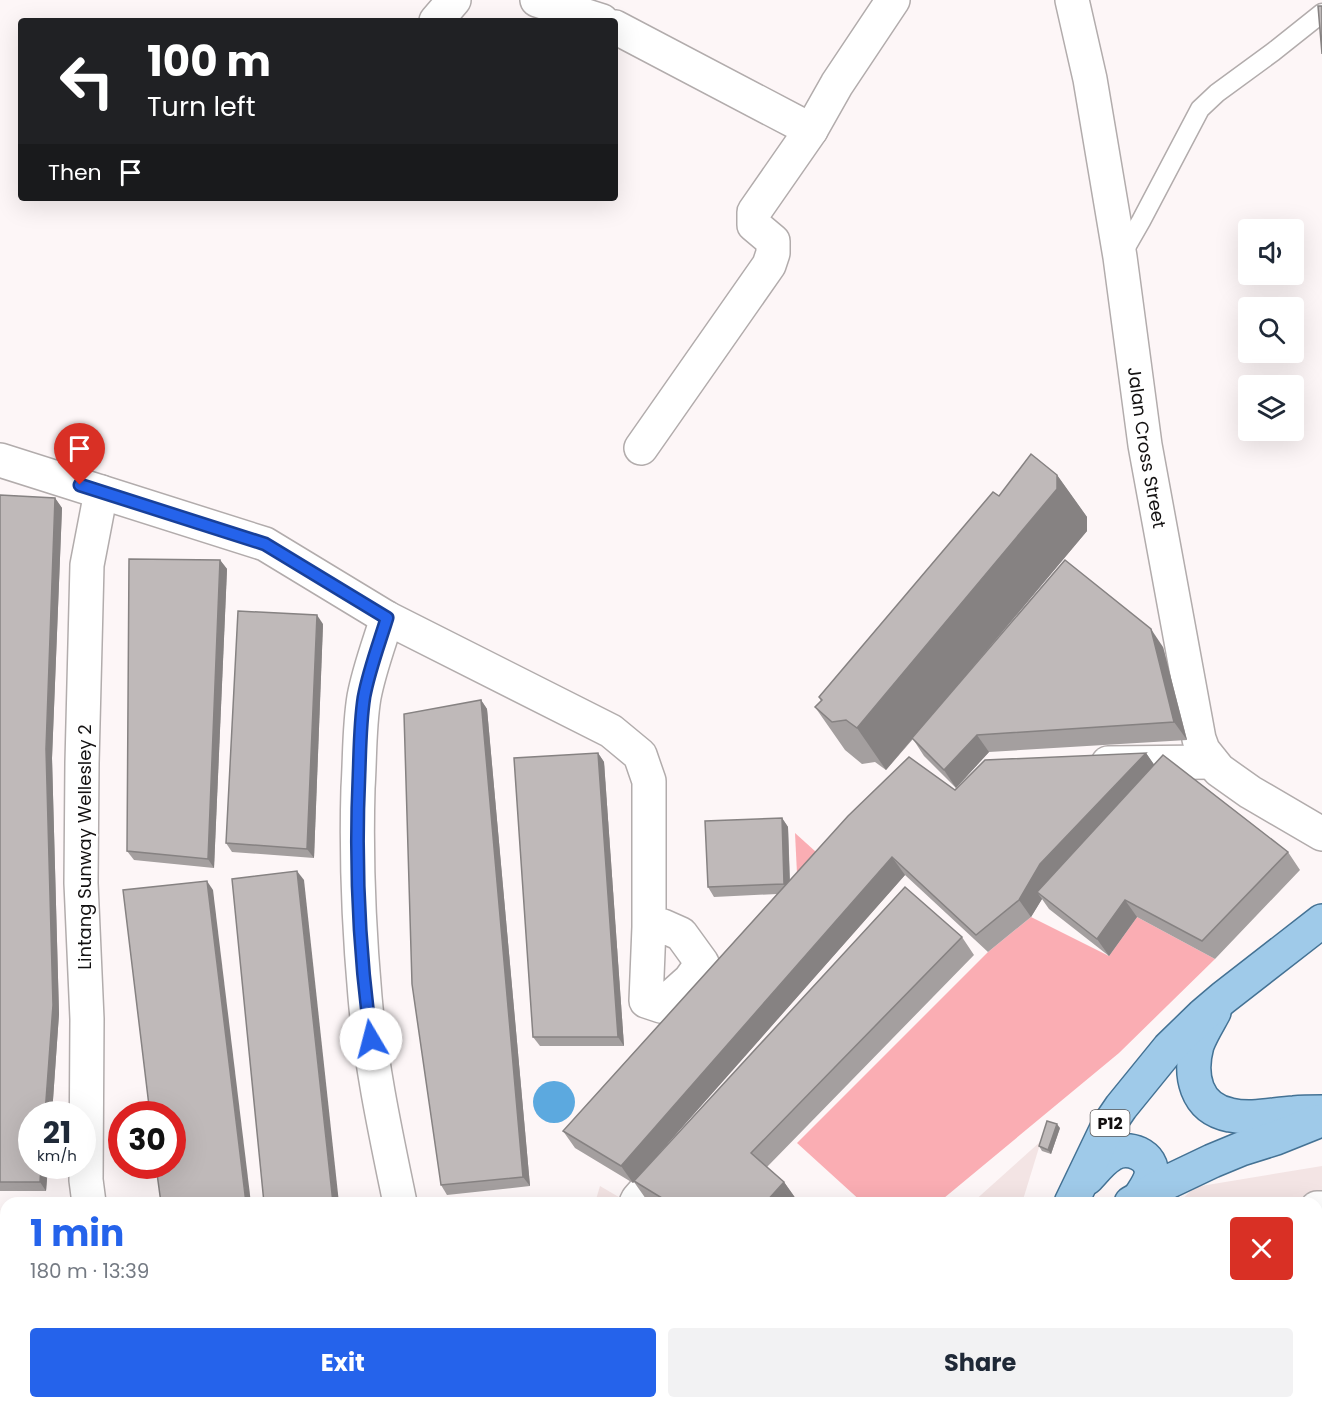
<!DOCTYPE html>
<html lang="en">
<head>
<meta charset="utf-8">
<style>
  :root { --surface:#fff; --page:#f2f2f3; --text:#1f2937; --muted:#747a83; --accent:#2563eb }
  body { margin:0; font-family:Poppins,sans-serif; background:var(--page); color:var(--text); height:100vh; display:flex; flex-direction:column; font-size:22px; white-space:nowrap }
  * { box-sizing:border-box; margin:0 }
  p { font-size:20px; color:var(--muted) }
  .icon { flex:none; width:33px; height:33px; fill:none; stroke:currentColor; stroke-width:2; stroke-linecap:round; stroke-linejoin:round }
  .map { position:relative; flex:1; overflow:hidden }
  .details { position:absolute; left:0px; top:1197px; width:1323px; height:212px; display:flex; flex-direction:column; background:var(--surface); border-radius:18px 18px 0 0; box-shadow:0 6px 24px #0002 }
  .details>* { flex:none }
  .guide { position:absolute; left:18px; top:18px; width:600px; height:183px; border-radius:6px; box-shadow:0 6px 24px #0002; background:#202124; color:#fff; overflow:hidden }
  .tools { position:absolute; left:1238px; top:219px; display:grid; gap:12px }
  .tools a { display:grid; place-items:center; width:66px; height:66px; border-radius:6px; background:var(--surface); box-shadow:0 6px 24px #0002; font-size:30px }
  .speed { position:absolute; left:18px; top:1101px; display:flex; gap:12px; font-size:30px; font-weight:700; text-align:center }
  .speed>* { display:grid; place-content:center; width:78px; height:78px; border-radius:50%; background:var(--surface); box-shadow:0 6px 24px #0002; line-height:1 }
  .speed small { font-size:15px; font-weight:400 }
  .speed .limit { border:9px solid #d22; background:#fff; color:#111 }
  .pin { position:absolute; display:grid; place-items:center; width:51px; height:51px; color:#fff; margin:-62px -26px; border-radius:50% 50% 50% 0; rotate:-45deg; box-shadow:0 0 6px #0007 }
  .pin .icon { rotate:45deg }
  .me { position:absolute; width:66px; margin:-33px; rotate:352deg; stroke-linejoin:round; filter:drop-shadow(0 0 4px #0008) }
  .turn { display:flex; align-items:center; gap:21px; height:126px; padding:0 30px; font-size:27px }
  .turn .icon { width:78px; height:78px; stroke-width:2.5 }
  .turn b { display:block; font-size:42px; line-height:51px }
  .then { display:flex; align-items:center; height:57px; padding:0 30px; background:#0003; gap:12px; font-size:22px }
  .round { display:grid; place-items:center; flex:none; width:63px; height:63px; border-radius:6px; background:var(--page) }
  .headline { display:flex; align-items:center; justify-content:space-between; height:102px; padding:0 30px }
  h1 { font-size:36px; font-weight:700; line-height:45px; color:var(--accent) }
  .cta { display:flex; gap:12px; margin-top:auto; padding:12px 30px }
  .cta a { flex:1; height:69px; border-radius:6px; background:var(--accent); color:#fff; font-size:24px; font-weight:700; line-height:69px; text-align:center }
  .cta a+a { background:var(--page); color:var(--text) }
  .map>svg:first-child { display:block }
  .built { fill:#f3e4e4 }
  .green { fill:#faadb3 }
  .water { fill:#5ca9df }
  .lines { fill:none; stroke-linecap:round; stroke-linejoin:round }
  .lane-casing { stroke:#b2acac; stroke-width:21 }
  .street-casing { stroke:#b2acac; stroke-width:36 }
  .primary-casing { stroke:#447294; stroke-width:36 }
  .path { stroke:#959091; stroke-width:4; stroke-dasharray:4.5 4.5; stroke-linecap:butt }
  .lane { stroke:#fff; stroke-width:18 }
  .street { stroke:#fff; stroke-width:33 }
  .primary { stroke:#9fcae9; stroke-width:33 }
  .wall { fill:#a49f9f }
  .shaded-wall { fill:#868282 }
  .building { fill:#bfb9b9; stroke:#868282; stroke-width:1.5 }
  .route-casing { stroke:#184099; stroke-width:15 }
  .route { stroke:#2563eb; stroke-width:10 }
  .labels { text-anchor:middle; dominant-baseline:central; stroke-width:4.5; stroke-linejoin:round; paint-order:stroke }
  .shield { fill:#fff; stroke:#5a5858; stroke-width:1.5 }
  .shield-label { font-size:16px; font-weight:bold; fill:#131111 }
  .street-label { font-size:18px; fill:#131111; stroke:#fff }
</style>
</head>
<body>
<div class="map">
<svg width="1322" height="1408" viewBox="0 0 1322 1408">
  <rect width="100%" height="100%" fill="#fdf6f7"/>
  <g class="built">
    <polygon points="1041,1141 1022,1203 972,1203"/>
    <polygon points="1322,1166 1322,1408 1034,1408 1036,1402 1317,1402 1317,1203 1178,1203 1195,1187"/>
    <polygon points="600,1186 629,1203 595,1203"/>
    <polygon points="548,1402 928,1403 926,1408 546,1408"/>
  </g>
  <g class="green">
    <polygon points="795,833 826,861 798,894"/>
    <polygon points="1031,917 1109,956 1137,917 1215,959 1119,1053 938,1203 863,1203 797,1143 988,952"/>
  </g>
  <circle class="water" cx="554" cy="1102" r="21"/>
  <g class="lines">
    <defs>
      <g id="lane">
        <polyline points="1121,256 1141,221 1200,109 1217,93 1273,52 1322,13"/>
        <polyline points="597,1402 611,1408"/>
        <polyline points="565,1408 567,1402"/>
      </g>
      <g id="street">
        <polyline points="537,0 602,21"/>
        <path id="s1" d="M1072,0l18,79 30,178 25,188 54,294 4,11 16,20 31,22 72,42"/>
        <polyline points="436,21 454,0"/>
        <polyline points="615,27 811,130"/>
        <polyline points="641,448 769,265 773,253 773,241 754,225 754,212 811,130 837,84 893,0"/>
        <polyline points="0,460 265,544 387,618 611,731 640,755 649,781 649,927 646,1001 661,1006 690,980 702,963 681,934 663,926 649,927"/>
        <path d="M387,618c-8,26 -18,52 -23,79 -5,30 -4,61 -6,91 -2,68 1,141 7,209 6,69 21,138 35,206"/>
        <polyline points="1108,763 1212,762"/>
        <polyline points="89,1203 86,1180 87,1019 81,883 82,763 87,565 101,492"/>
        <polyline points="636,1203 638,1199 671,1161"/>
        <polyline points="1317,1208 1322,1208"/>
        <polyline points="147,1402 149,1408"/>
        <polyline points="446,1402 447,1408"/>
        <polyline points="878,1408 880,1402"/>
        <polyline points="1083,1408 1085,1402"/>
      </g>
      <g id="primary">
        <path d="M1214,1012c-6,11 -13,22 -17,33 -8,30 -2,63 33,70 22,5 43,-1 64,-2 9,-1 19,-1 28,-1"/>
        <path d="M1087,1178c7,-7 15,-18 24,-23 16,-11 44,0 40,21 -2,8 -7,14 -11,21"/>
        <polyline points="1071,1203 1108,1126 1121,1107 1169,1048 1203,1015 1223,998 1322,921"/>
        <polyline points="1131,1203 1170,1181 1212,1161 1241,1149 1276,1138 1316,1122"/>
        <polyline points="967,1408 970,1402"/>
        <polyline points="1000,1408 1002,1402"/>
      </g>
    </defs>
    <use href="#lane" class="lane-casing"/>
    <use href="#street" class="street-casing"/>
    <use href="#primary" class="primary-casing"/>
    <g class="path">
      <polyline points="0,1223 6,1224"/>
      <polyline points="0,1273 6,1273"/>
    </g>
    <use href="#lane" class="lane"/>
    <use href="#street" class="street"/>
    <use href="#primary" class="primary"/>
  </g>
  <g class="wall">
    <polygon points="1057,475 1087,517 1087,531 951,693 1163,647 1187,740 989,752 956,788 924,756 913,739 886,770 875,762 862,764 845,750 815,707 821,701 819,697 999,496"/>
    <polygon points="0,495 55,498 62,508 52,758 59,1014 52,1114 32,1114 32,1166 48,1166 46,1191 0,1191"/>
    <polygon points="220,560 227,569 214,868 134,860 127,851"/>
    <polygon points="323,624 314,858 232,852 226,843"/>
    <polygon points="481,700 487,709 530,1186 447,1195 441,1185"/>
    <polygon points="598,753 604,762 624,1046 540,1046 533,1037"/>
    <polygon points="1146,753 1154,765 1288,852 1300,870 1215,959 1137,917 1109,956 1049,909 1042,899 1031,917 988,952 905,875 652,1161 962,937 974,955 767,1167 784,1182 796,1199 793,1203 653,1203 646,1199 634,1182 633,1183 575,1148 563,1131 777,894 714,897 708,887 782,818 788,827 790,880 955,790"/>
    <polygon points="1060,1128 1051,1154 1042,1151 1039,1146"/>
    <polygon points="1322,1223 1322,1355 1317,1357 1317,1224"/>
  </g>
  <g class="shaded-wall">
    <polygon points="1057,475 1087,517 1087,531 886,770 857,728"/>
    <polygon points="55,498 62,508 52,758 59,1014 52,1114 45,1114 46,749"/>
    <polygon points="220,560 227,569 214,868 208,859"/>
    <polygon points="317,615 323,624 314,858 307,849"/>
    <polygon points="1151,629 1163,647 1187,740 1174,722"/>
    <polygon points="481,700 487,709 530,1186 523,1177"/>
    <polygon points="977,735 989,752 956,788 944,770"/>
    <polygon points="598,753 604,762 624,1046 618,1037"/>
    <polygon points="1146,753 1158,770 1037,892 1042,899 1031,917 1019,900 1040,864"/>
    <polygon points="782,818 788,827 790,893 784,884"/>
    <polygon points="892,857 905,875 633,1183 621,1166"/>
    <polygon points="297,871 304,880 339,1203 333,1203"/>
    <polygon points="207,881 213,890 251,1203 246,1203"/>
    <polygon points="1125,900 1137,917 1109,956 1097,939"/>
    <polygon points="1057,1124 1060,1128 1051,1154 1048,1150"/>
    <polygon points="41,1166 48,1166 46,1191 40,1182"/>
    <polygon points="784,1182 796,1199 793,1203 765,1203"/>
    <polygon points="110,1402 113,1402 115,1408 112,1408"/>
    <polygon points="304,1402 307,1402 309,1408 305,1408"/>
    <polygon points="379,1402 383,1402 384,1408 380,1408"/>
    <polygon points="826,1402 841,1402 838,1408 824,1408"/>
    <polygon points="1244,1402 1265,1402 1262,1408 1242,1408"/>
  </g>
  <g class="building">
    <polygon points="1318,6 1322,6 1322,54"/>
    <polygon points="1031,454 1057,475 1057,489 857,728 846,720 832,722 815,707 822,700 819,697 993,492 999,496"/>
    <polygon points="0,495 55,498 46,749 53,1005 45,1114 32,1114 32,1166 41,1166 40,1182 0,1182"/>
    <polygon points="129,559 220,560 208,859 127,851"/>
    <polygon points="1065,560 1151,629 1174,722 977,735 944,770 912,738"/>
    <polygon points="238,611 317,615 307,849 226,843"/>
    <polygon points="481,700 523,1177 441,1185 412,984 404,714"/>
    <polygon points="598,753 618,1037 533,1037 514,758"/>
    <polygon points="1146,753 1040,864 1019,900 976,935 892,857 621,1166 563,1131 848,816 909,757 955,790 985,760"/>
    <polygon points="1163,755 1288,852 1202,941 1125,900 1097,939 1037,892"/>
    <polygon points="782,818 784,884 708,887 705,821"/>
    <polygon points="297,871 333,1203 264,1203 232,879"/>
    <polygon points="207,881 246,1203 161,1203 156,1166 172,1166 172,1114 150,1114 123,890"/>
    <polygon points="905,887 962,937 751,1153 784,1182 765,1203 670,1203 634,1181"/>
    <polygon points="1047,1121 1057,1124 1048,1150 1039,1146"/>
    <polygon points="1322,1223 1322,1332 1317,1335 1317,1224"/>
    <polygon points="6,1308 6,1402 110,1402 112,1408 0,1408 0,1311"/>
    <polygon points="1322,1382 1322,1408 1303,1408 1307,1402 1317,1402 1317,1389"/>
    <polygon points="210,1402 304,1402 305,1408 211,1408"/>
    <polygon points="318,1402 379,1402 380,1408 319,1408"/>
    <polygon points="720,1402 826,1402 824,1408 718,1408"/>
    <polygon points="1129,1402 1244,1402 1242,1408 1127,1408"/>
  </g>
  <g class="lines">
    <defs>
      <path id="route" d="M80,485l185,59 122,74c-8,26 -18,52 -23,79 -4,26 -4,52 -5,78 -4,87 0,177 12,264"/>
    </defs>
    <use href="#route" class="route-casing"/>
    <use href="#route" class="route"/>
  </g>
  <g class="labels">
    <rect class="shield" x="1090.5" y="1110" width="39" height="26" rx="4.5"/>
    <g class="shield-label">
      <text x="1110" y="1123">P12</text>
    </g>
    <g class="street-label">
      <text stroke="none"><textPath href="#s1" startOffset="454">Jalan Cross Street</textPath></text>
      <text transform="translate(84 847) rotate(-90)">Lintang Sunway Wellesley 2</text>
    </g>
  </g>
</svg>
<div class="tools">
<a><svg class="icon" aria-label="sound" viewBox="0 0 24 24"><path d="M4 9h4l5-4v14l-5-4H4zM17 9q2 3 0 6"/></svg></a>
<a><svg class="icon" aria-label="search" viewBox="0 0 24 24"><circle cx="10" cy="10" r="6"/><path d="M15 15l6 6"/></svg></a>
<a><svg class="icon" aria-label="layers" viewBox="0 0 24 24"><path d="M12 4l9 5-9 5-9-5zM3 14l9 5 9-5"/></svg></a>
</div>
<div class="speed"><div>21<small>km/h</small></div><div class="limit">30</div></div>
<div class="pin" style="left:80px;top:485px;background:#d93025"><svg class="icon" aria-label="arrive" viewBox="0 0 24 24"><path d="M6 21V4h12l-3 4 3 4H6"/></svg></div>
<svg class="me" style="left:371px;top:1039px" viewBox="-20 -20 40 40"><circle r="19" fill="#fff"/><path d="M0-13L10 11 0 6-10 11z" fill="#2563eb"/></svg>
<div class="guide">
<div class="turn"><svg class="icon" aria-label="left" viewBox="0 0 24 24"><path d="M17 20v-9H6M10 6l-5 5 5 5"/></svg><div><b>100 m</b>Turn left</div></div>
<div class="then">Then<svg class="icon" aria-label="arrive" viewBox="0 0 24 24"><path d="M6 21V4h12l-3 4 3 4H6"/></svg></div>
</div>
<section class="details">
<div class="headline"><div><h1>1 min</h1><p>180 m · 13:39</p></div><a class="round" style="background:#d93025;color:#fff"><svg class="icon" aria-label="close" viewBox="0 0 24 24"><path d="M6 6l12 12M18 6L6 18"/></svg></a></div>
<div class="cta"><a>Exit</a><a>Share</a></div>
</section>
</div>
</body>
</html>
